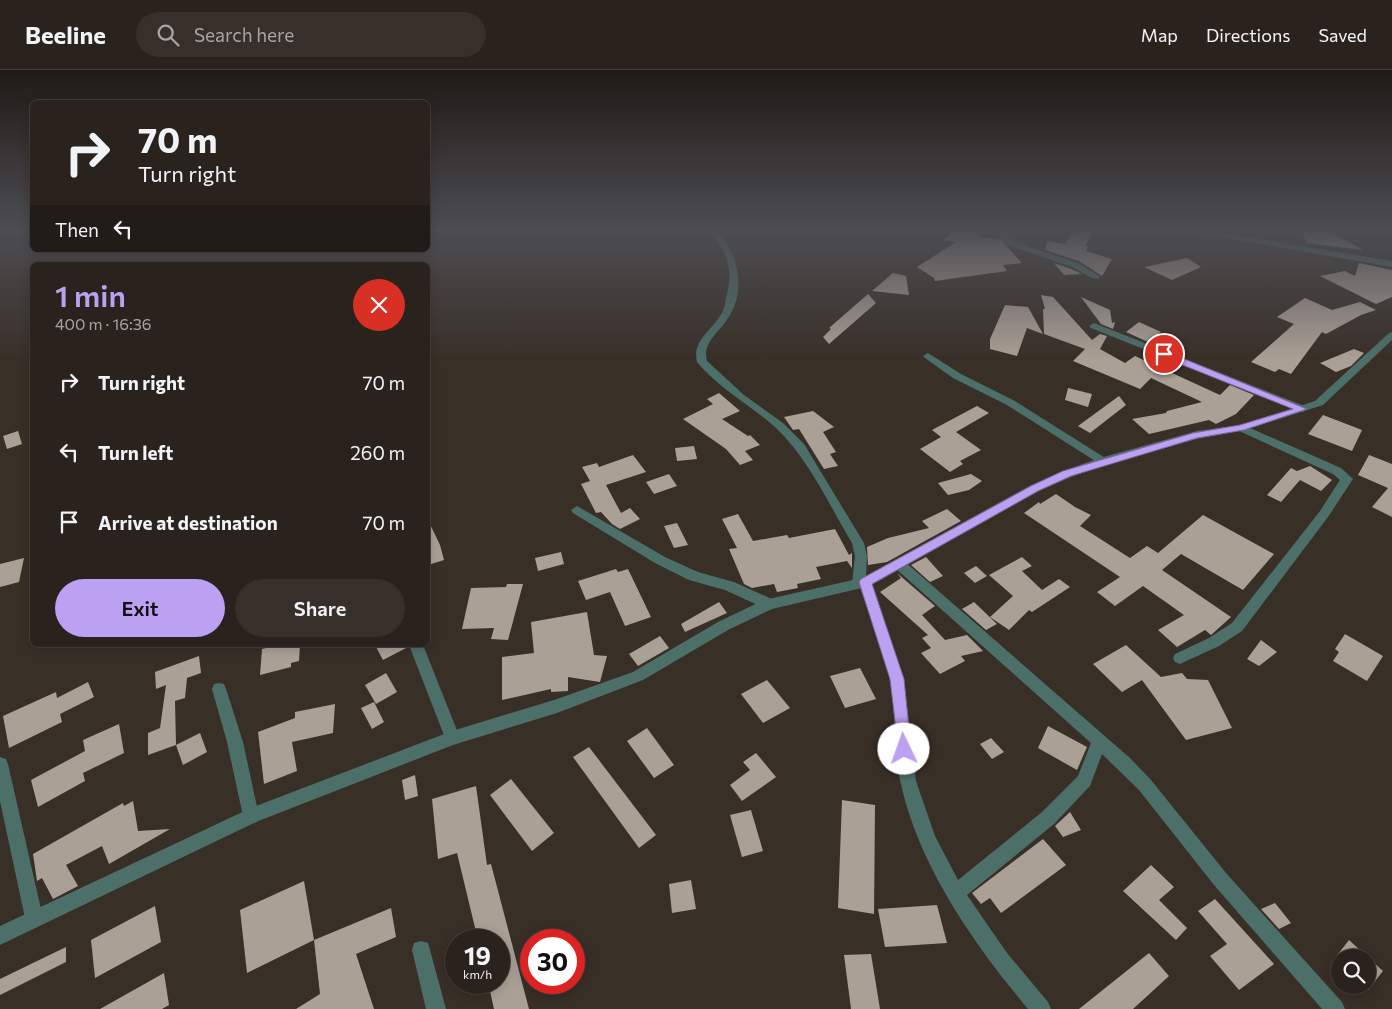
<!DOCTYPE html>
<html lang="en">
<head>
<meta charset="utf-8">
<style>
  :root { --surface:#2a231d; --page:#362f2a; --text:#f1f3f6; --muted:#a5a4a4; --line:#46403b; --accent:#bca0f2 }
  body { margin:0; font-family:Commissioner,sans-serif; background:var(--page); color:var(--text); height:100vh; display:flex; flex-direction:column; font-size:19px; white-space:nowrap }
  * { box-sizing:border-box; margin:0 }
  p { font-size:16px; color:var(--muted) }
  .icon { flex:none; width:28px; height:28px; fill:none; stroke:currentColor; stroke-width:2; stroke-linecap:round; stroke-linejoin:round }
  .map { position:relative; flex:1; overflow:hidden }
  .sheet { position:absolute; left:30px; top:192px; width:400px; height:385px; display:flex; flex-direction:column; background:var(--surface); border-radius:8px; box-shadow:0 2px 12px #0003,0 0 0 1px var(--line) }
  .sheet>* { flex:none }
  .top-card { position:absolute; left:30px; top:30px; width:400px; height:152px; border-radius:8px; box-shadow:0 2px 12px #0003,0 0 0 1px var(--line); background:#2a231d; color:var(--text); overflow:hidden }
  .buttons { position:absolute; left:1331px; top:879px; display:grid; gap:10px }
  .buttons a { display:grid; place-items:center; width:45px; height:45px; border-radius:50%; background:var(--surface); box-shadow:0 2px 12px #0003,0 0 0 1px var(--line); font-size:25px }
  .speed { position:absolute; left:445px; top:859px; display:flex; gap:10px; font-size:25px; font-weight:700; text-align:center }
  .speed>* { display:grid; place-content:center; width:65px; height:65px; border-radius:50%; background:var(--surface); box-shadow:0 2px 12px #0003,0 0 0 1px var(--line); line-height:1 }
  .speed small { font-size:12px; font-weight:400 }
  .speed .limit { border:8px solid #d22; background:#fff; color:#111 }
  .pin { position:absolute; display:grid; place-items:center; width:42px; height:42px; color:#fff; margin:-21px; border:2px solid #fff; border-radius:50%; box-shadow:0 1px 5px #0007 }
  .me { position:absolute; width:55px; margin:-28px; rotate:357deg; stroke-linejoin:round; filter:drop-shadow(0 0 4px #0008) }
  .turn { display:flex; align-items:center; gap:18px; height:105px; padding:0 25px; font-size:22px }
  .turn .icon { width:65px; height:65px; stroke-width:2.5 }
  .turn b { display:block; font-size:35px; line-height:42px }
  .then { display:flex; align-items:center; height:48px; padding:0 25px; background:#0003; gap:10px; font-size:19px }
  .round { display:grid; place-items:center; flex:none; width:52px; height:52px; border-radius:26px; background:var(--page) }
  .overview { display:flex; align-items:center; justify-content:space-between; height:85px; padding:0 25px }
  h1 { font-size:30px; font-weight:600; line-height:38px; color:var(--accent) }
  .action { display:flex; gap:10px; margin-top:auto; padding:10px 25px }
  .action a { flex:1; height:58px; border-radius:30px; background:var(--accent); color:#111; font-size:20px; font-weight:600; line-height:58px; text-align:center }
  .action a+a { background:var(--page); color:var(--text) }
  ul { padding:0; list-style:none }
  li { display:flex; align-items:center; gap:15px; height:70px; padding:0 25px }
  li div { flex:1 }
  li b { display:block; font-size:19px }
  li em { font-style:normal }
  header { display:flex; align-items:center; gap:30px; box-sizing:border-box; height:70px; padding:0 25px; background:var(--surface); border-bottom:1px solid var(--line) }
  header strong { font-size:24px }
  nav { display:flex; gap:28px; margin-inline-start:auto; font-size:18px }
  .search { width:350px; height:45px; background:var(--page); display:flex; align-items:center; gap:12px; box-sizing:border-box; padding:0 18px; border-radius:28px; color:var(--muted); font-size:19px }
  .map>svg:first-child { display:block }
  .building { fill:#aba096 }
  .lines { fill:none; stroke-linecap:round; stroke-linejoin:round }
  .minor { fill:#4d6f6a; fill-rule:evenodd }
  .tertiary { fill:#4d6f6a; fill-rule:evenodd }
  .route { fill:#bca0f2; stroke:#7a689d }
</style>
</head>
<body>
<header>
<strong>Beeline</strong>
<div class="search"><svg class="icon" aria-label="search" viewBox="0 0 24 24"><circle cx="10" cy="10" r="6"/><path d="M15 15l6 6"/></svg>Search here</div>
<nav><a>Map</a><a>Directions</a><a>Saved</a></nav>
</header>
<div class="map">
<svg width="1392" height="939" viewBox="0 0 1392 939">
  <rect width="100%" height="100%" fill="#382f27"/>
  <g class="building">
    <polygon points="953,160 975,160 978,167 1000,169 1022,193 1003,195 1007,201 935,211 934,208 917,197 956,172 944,170"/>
    <polygon points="1075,160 1094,160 1085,176 1088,177 1086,181 1112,189 1102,206 1079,191 1045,180 1047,171 1065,174"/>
    <polygon points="1301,160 1327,160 1363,180 1307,173"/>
    <polygon points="1187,188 1201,197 1172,210 1144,197"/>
    <polygon points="1054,193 1071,199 1082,204 1064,205"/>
    <polygon points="1359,193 1392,200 1392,227 1376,234 1320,206 1345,201 1355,206"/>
    <polygon points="893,203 906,206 909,225 872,221"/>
    <polygon points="868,224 876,233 829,274 823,267 831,259 829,258"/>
    <polygon points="1041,225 1053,227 1092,270 1100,264 1107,266 1100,279 1125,293 1135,286 1220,325 1230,315 1254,325 1236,344 1216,354 1209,350 1149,364 1132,349 1166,343 1167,341 1202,332 1151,308 1140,319 1073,291 1085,279 1044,264 1043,239 1045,239"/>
    <polygon points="1081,227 1110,240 1112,253 1115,252 1113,259 1101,254"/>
    <polygon points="1305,228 1332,240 1360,232 1376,240 1361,245 1326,264 1322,262 1291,304 1279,299 1275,302 1251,292 1294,254 1277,247"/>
    <polygon points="1005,235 1028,237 1043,264 1027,258 1017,286 990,279 990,269"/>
    <polygon points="1139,252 1161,262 1148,272 1126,262"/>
    <polygon points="1354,279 1364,283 1351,296 1336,302 1320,293"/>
    <polygon points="1068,318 1092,324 1088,337 1065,330"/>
    <polygon points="719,323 740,341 722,349 748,366 750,365 760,375 745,381 753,390 740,395 726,379 683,349 713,334 707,329"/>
    <polygon points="1119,326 1126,335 1090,363 1078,356"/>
    <polygon points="977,336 989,343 956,362 981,380 960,391 963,394 950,402 920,379 941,367 932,360"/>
    <polygon points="813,341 834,357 823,362 836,382 830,384 838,396 824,399 799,359 793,360 784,347"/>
    <polygon points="1323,345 1362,360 1352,381 1308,364"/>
    <polygon points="18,361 22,374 7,379 3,366"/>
    <polygon points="694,376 697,389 677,391 675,378"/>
    <polygon points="633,385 646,402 606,415 621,443 630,438 640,449 620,459 612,454 601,442 596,443 581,414 590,411 582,397 597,393 599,397"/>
    <polygon points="1369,385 1392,394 1392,447 1372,437 1388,418 1358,405"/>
    <polygon points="1310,396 1332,410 1321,421 1300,410 1281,432 1267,425 1291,398 1297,401"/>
    <polygon points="669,404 677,416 654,424 646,412"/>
    <polygon points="971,404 982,411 969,420 948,425 938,413"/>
    <polygon points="1056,424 1075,437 1091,445 1080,456 1130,488 1147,476 1158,483 1203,445 1274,484 1243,520 1181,484 1162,500 1231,547 1211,565 1205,560 1177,577 1158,560 1184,545 1143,516 1115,536 1097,522 1120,507 1024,443 1039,432 1040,434"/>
    <polygon points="947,439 961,451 887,492 868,495 867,477 888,468 929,458 922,451"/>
    <polygon points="738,444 753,471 787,465 789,468 835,459 849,485 852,483 852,498 847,491 816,497 821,509 797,514 798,518 777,522 774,514 752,518 744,514 729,479 737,478 722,449"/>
    <polygon points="428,450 440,475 444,490 428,495"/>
    <polygon points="677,453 688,475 674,478 664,456"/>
    <polygon points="561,482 564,494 538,501 535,488"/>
    <polygon points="926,487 943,506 930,512 911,495"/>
    <polygon points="1022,487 1032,496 1022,501 1042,520 1059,509 1070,517 1032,542 1029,540 1009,560 990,547 1013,526 989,505"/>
    <polygon points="24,488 19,512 0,517 0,494"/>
    <polygon points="976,496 987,506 975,513 964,503"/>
    <polygon points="616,499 618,502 628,499 651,547 625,556 610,522 586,530 578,511"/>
    <polygon points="897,503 935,536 922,545 945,570 967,565 983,581 961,586 965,591 940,604 921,583 931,578 922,568 928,565 880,522 901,508"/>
    <polygon points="507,514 523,514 508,570 491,569 494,558 462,559 471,518 506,517"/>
    <polygon points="719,532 727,543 685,562 681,554"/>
    <polygon points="974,532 997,554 986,560 962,539"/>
    <polygon points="587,542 594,585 607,586 600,612 568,607 568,621 551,622 551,619 502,630 502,587 534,583 531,552"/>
    <polygon points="1345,564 1383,586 1367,611 1333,591 1339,582 1335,579"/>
    <polygon points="660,566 669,578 638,596 629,584"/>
    <polygon points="1261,570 1277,582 1259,596 1247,589"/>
    <polygon points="278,575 300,575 299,591 291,593 291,597 260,605 262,579"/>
    <polygon points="375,575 407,575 408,577 383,590"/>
    <polygon points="1126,575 1161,607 1182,603 1187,609 1208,610 1232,658 1186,670 1142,610 1122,622 1093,594"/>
    <polygon points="199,586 201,603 187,608 185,628 175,631 176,675 148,685 148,663 160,658 166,615 156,619 155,602"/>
    <polygon points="860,598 876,629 845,638 830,606"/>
    <polygon points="386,603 397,622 376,634 365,615"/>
    <polygon points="767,610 790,638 763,653 741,624"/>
    <polygon points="88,612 94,627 60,644 62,652 9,678 3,646 56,622 57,628"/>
    <polygon points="374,632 384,652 372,659 361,638"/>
    <polygon points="335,634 333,663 292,672 297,701 264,714 258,662 295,648 295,642"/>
    <polygon points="119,654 124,683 83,703 85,711 38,737 31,710 85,681 83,670"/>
    <polygon points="1048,656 1087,677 1077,700 1038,678"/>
    <polygon points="647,658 674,695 654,708 627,671"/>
    <polygon points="200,663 207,682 183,695 176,675"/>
    <polygon points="991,668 1004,682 992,689 980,674"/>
    <polygon points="589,677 656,765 639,778 573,687"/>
    <polygon points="756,683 776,707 742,731 730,715 750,700 743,692"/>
    <polygon points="415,705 418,726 405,730 402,710"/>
    <polygon points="511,709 554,763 532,781 490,725"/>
    <polygon points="476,716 487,795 491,794 529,939 494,939 488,912 499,912 499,870 478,870 457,783 438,789 432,729"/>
    <polygon points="842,730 875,735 874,844 838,838"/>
    <polygon points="133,731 138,761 170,759 109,794 102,776 66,795 78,816 53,829 42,808 37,811 33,784 123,733 124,736"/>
    <polygon points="751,740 763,781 742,787 730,745"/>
    <polygon points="1070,742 1081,760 1063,767 1055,756"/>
    <polygon points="1043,769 1066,795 1001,843 990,828 981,834 972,823"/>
    <polygon points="1151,795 1174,817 1159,830 1187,858 1176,870 1123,821"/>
    <polygon points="691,810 696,839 672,843 669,814"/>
    <polygon points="304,811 314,870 247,903 240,840"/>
    <polygon points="1215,829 1274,894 1239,920 1210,886 1227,874 1198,841"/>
    <polygon points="1275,833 1291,853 1279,859 1261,839"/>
    <polygon points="937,835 947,873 885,877 878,839"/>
    <polygon points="155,836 161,872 95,908 91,870"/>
    <polygon points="391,838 396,867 356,884 374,939 296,939 320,924 314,870"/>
    <polygon points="1349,870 1383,901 1368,920 1368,888 1335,888"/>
    <polygon points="66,877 66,892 0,925 0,909"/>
    <polygon points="1149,883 1169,906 1133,939 1079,939"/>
    <polygon points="871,884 880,939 851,939 844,885"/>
    <polygon points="164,903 169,935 162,939 100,939"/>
  </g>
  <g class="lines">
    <g class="minor">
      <path d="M709,160h8c21,23 30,60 11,88 -9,15 -26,24 -21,43l37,34 39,28 21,21 60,99 3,13 -1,21 6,5 32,98 12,101 19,55 23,44 84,-68 36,-36 13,-33 -197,-176 -1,-3 1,-3h10l226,197 21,22 75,93 116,129 3,7h-23l-108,-124 -75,-95 -37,-36 -12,32 -36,38 -87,71 40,58 41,49 3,7h-23c-55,-66 -110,-144 -128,-229 -7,-29 -4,-58 -8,-87 -5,-36 -20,-71 -32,-105l-6,-1 -2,-4 3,-27 -3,-13c-23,-38 -43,-84 -76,-115 -25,-23 -57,-39 -79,-66 -5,-21 13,-30 23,-46 4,-5 5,-12 6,-18 8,-30 1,-45 -17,-68z"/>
      <polygon points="997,160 1005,160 1009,169 1016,172 1078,193 1101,207 1094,209 1072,197 1010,176 1003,172"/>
      <polygon points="1094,253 1307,337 1308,339 1303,342 1299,341 1091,258 1089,256"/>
      <polygon points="928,283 961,304 1015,331 1110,391 1104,395 1100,394 1007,335 953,308 925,288 923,286"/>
      <polygon points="1241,354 1341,398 1353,409 1328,447 1242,561 1219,576 1180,594 1175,592 1173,588 1175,584 1209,568 1232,553 1320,441 1340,410 1333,404 1237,360 1236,358"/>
      <polygon points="577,436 665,487 698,502 734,512 774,530 776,534 774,538 769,539 764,538 725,520 689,510 655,493 573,443 571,440"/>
      <polygon points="409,575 423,575 460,668 457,673 452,675 447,673"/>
      <polygon points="219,613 224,614 226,619 243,672 259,746 257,752 251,754 245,752 243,746 227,672 212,619 214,614"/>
      <polygon points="0,687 6,689 8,694 43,848 40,854 34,857 28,854 25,848 0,731"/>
      <polygon points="421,871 428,873 430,880 446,939 426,939 412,880 414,873"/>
    </g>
    <g class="tertiary">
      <polygon points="1188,160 1204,160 1392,191 1392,197 1192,162"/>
      <polygon points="1392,262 1392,270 1323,335 1245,360 1197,369 1108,394 1071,407 1039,421 870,516 772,539 728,560 643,610 557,643 453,675 256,752 0,875 0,856 251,738 452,661 557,629 633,602 718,552 764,530 862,508 1031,415 1063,401 1100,388 1197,361 1240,355 1315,331 1389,263"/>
    </g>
  </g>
  <linearGradient id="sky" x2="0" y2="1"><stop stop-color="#1f1a15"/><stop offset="0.55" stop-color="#4d4d52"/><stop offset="1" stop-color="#4d4d52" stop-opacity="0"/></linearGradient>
  <rect width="1392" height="291" fill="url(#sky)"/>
  <polygon class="route" points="1160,282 1167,282 1307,339 1244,360 1197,368 1071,406 1038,421 872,514 904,609 911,679 909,684 904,685 899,684 890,609 859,512 861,509 1031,416 1063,401 1193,363 1240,355 1293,339 1160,286"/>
</svg>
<div class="buttons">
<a><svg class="icon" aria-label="search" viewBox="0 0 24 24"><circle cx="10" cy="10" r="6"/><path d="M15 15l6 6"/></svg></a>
</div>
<div class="speed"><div>19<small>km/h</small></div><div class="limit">30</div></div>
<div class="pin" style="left:1164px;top:284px;background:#d93025"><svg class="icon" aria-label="arrive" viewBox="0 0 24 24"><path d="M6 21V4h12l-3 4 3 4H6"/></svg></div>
<svg class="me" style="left:904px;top:679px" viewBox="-20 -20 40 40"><circle r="19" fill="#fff"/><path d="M0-13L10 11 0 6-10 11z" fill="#bca0f2"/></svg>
<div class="top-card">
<div class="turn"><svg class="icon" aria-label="right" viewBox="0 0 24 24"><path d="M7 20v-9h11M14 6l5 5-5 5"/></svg><div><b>70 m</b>Turn right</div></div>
<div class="then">Then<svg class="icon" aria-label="left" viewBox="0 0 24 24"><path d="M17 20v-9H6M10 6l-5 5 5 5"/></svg></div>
</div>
<section class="sheet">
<div class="overview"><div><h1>1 min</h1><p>400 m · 16:36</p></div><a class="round" style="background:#d93025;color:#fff"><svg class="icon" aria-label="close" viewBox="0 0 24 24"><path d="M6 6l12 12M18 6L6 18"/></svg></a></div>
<ul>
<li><svg class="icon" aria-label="right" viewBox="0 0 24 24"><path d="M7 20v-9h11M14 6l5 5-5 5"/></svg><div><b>Turn right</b></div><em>70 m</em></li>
<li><svg class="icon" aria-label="left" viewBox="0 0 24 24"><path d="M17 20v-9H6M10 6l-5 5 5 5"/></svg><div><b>Turn left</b></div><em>260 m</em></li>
<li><svg class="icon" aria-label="arrive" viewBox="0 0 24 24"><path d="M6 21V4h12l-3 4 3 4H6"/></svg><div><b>Arrive at destination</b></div><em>70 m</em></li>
</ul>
<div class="action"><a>Exit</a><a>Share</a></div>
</section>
</div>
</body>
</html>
